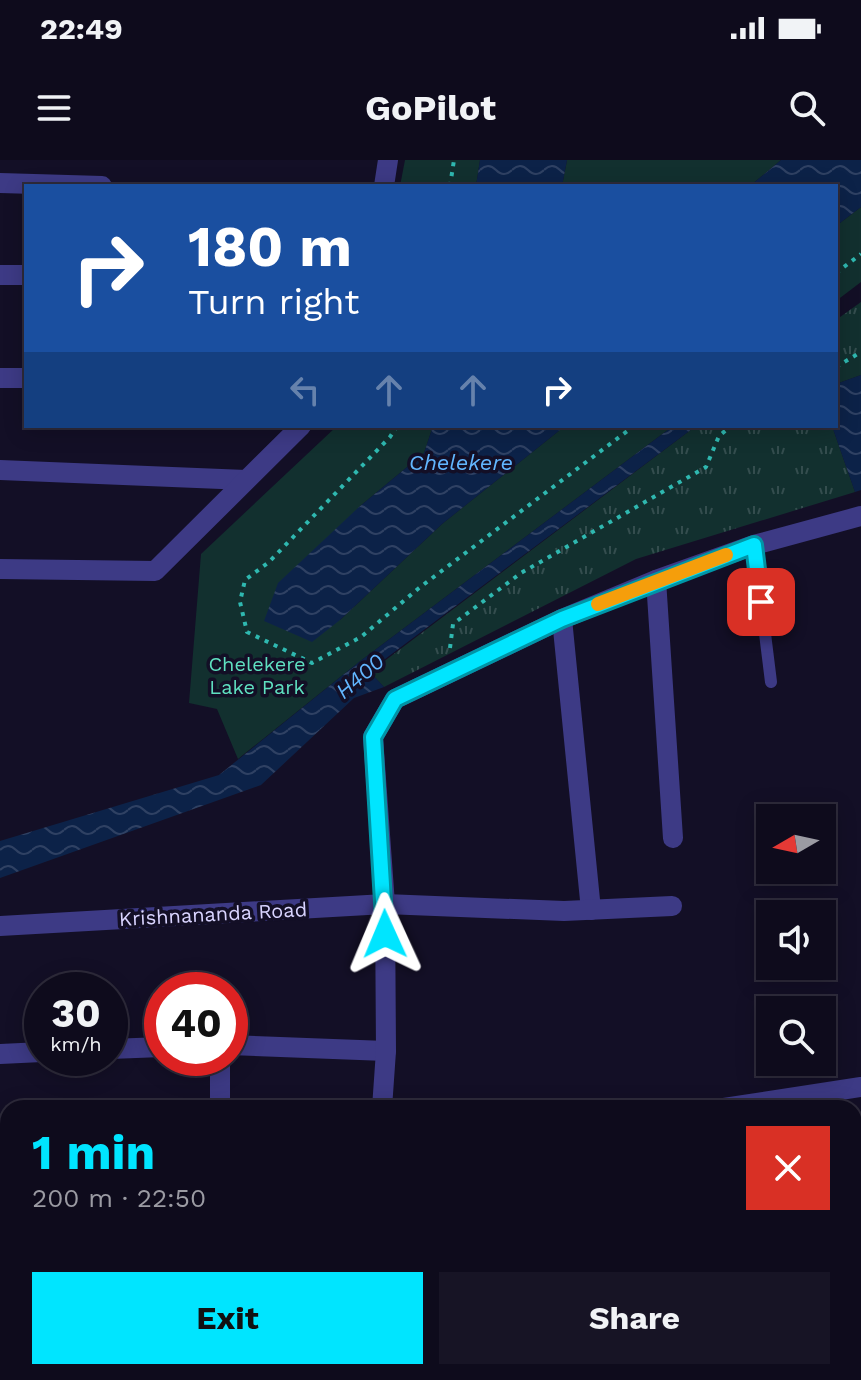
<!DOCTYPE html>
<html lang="en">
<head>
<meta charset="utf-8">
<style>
  :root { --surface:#0e0b1c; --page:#171425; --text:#f1f3f6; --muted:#9b9ba3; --line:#2e2b3b; --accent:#00e5ff }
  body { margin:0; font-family:"Work Sans",sans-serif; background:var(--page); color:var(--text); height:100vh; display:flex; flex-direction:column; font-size:30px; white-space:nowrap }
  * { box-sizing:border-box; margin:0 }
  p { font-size:26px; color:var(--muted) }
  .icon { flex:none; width:44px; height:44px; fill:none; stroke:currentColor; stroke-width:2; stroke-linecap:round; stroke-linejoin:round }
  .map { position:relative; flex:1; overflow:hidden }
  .drawer { position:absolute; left:0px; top:940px; width:862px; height:280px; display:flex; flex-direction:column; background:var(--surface); border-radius:24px 24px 0 0; box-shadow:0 4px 20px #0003,0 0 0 2px var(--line) }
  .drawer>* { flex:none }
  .top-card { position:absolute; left:24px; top:24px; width:814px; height:244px; border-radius:0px; box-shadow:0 4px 20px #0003,0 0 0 2px var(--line); background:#1a4fa0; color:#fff; overflow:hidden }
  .needle { width:52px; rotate:261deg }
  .controls { position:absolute; left:756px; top:644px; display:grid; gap:16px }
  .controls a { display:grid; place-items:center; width:80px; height:80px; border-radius:0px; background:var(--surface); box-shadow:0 4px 20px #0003,0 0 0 2px var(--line); font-size:40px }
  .speed { position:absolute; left:24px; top:812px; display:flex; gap:16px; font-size:40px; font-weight:700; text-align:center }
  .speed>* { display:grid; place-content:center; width:104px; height:104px; border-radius:50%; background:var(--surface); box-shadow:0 4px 20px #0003,0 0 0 2px var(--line); line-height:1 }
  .speed small { font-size:20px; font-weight:400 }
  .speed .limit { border:12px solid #d22; background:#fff; color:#111 }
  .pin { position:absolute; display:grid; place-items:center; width:68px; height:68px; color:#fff; margin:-34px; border-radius:16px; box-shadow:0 4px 12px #0006 }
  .me { position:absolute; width:88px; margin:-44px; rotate:359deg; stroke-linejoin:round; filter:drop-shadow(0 0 6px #0008) }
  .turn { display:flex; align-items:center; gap:28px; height:168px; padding:0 32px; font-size:36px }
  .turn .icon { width:104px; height:104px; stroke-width:2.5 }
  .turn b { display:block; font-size:56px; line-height:68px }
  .lanes { display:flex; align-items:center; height:76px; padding:0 32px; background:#0003; justify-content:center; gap:40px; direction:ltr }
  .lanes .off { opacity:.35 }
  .round { display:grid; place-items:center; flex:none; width:84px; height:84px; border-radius:0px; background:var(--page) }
  .headline { display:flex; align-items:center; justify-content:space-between; height:136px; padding:0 32px }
  h1 { font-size:48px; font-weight:700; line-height:60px; color:var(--accent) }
  .primary-button { display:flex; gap:16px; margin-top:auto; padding:16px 32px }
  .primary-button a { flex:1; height:92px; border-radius:0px; background:var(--accent); color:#111; font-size:32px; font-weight:700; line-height:92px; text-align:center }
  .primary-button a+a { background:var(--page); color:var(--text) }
  .status { display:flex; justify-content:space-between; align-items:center; height:56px; padding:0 40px; background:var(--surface); direction:ltr }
  .status svg { height:22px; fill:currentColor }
  header { display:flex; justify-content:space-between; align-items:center; height:104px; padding:0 32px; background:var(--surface); font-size:36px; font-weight:700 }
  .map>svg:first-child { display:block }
  .grass { fill:url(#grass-tufts) }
  .park { fill:#12302f }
  .water { fill:url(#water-waves) }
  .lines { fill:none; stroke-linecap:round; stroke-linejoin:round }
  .path { stroke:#2fb8b0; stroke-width:4; stroke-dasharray:4 6; stroke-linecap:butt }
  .service { stroke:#3d3a85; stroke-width:12 }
  .minor { stroke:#3d3a85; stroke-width:20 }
  .tertiary { stroke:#3d3a85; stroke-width:20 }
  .route-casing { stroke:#0095a6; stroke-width:20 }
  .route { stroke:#00e5ff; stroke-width:14 }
  .slow { stroke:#f59e0b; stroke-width:14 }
  .labels { text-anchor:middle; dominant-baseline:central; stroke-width:7; stroke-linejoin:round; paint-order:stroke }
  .park-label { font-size:20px; fill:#5fe0c0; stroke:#130f26 }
  .street-label { font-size:20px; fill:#d9d4ff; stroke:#130f26 }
  .water-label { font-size:22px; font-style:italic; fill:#62b6ff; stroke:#130f26 }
</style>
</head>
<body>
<div class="status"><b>22:49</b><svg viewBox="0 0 49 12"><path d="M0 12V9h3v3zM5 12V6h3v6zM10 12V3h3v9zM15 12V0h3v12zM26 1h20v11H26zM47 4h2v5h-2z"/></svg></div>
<header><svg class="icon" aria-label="menu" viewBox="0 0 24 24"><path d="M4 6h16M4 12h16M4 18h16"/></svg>GoPilot<svg class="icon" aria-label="search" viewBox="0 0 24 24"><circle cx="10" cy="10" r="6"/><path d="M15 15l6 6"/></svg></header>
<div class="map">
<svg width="861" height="1220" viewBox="0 0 861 1220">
  <defs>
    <pattern id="grass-tufts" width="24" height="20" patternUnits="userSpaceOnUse" patternTransform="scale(2)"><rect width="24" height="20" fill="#12302f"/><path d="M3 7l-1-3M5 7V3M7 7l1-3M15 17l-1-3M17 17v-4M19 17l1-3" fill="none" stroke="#344d4e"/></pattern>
    <pattern id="water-waves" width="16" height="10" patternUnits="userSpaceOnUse" patternTransform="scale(2)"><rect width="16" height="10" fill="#0c2248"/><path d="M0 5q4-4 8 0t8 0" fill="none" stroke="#2f4163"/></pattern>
  </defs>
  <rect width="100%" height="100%" fill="#130f26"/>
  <g class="grass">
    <polygon points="861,142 861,215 836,224 836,160"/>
    <polygon points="696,266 832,266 855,332 636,399 384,527 370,512"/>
  </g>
  <g class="park">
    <polygon points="405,0 480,0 476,26 400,26"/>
    <polygon points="567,0 781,0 750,26 562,26"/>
    <polygon points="861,47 861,122 836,141 836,66"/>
    <polygon points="337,266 433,266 424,293 359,347 340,460 442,364 565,266 673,266 359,502 238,599 217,549 189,543 201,394"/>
  </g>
  <g class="water">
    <polygon points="480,0 567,0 562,26 476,26"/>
    <polygon points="781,0 861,0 861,47 836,66 836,26 750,26"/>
    <polygon points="861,215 861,330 855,332 832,266 836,266 836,224"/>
    <polygon points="433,266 565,266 442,364 340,460 312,482 264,461 278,423 359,347 424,293"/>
    <polygon points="673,266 696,266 377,505 370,512 384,527 354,538 261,625 0,718 0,681 219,615 359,502"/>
  </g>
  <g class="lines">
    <g class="path">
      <polyline points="450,26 454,0"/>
      <polyline points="836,113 861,94"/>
      <polyline points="836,207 861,192"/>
      <polyline points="397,266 390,277 269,402 245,420 240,442 247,472 312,503 361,477 419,428 634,266"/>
      <polyline points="450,488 453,464 521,413 706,307 719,276 731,266"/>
    </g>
    <g class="service">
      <polyline points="754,385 771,522"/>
      <polyline points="0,1180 8,1180"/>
      <polyline points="39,1212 40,1220"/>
    </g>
    <g class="minor">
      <polyline points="0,23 102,26"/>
      <polyline points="384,26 388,0"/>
      <polyline points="0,115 26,115"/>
      <polyline points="0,218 26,218"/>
      <polyline points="0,310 246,320"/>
      <polyline points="0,409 155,411 301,266"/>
      <polyline points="656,420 673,678"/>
      <polyline points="562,459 591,750"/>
      <polyline points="0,766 385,744 564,751 672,746"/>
      <polyline points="230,885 386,891"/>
      <polyline points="110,889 162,887"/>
      <polyline points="0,894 42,892"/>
      <polyline points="220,898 220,948"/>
      <polyline points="724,948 861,927"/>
      <polyline points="0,966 8,966"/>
      <polyline points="854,1094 861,1093"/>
      <polyline points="783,1212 783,1220"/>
    </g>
    <g class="tertiary">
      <polyline points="382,948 386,891 385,744 373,577 395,539 562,459 656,420 754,385 861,356"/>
      <polyline points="668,1220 671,1212"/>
    </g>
  </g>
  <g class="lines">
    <defs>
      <polyline id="route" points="385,774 373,577 395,539 562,459 754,385 761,442"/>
    </defs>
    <use href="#route" class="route-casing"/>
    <use href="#route" class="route"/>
    <polyline class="slow" points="598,444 726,395"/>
  </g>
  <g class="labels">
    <g class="park-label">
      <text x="257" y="504">Chelekere<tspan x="257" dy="23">Lake Park</tspan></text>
    </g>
    <g class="street-label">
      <text transform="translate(213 754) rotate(-3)">Krishnananda Road</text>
    </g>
    <g class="water-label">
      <text x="461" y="302">Chelekere</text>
      <text transform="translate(360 516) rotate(-41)">H400</text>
    </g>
  </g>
</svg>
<div class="controls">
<a><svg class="needle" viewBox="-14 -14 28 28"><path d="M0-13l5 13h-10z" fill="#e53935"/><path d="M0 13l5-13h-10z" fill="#9b9ba3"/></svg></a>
<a><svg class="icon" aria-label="sound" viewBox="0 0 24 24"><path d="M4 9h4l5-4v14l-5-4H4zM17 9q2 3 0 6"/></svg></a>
<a><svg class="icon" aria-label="search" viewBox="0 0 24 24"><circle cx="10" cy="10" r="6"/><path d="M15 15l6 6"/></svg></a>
</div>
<div class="speed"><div>30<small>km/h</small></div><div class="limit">40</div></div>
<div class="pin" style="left:761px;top:442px;background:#d93025"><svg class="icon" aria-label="arrive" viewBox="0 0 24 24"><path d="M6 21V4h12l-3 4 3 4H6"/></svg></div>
<svg class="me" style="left:385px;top:774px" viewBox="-20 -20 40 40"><path d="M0-17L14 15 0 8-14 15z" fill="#00e5ff" stroke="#fff" stroke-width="4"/></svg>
<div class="top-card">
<div class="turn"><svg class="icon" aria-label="right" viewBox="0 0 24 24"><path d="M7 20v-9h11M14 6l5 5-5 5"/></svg><div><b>180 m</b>Turn right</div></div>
<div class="lanes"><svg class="icon off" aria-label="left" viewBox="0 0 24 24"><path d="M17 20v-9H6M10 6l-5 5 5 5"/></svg><svg class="icon off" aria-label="ahead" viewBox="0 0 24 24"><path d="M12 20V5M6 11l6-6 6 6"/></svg><svg class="icon off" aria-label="ahead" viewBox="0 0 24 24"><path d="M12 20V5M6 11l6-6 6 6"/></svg><svg class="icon" aria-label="right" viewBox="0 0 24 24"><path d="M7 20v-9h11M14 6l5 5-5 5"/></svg></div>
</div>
<section class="drawer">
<div class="headline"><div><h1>1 min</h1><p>200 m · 22:50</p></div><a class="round" style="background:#d93025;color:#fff"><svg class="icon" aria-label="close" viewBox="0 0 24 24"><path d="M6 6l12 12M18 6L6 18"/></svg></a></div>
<div class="primary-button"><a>Exit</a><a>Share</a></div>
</section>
</div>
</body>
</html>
